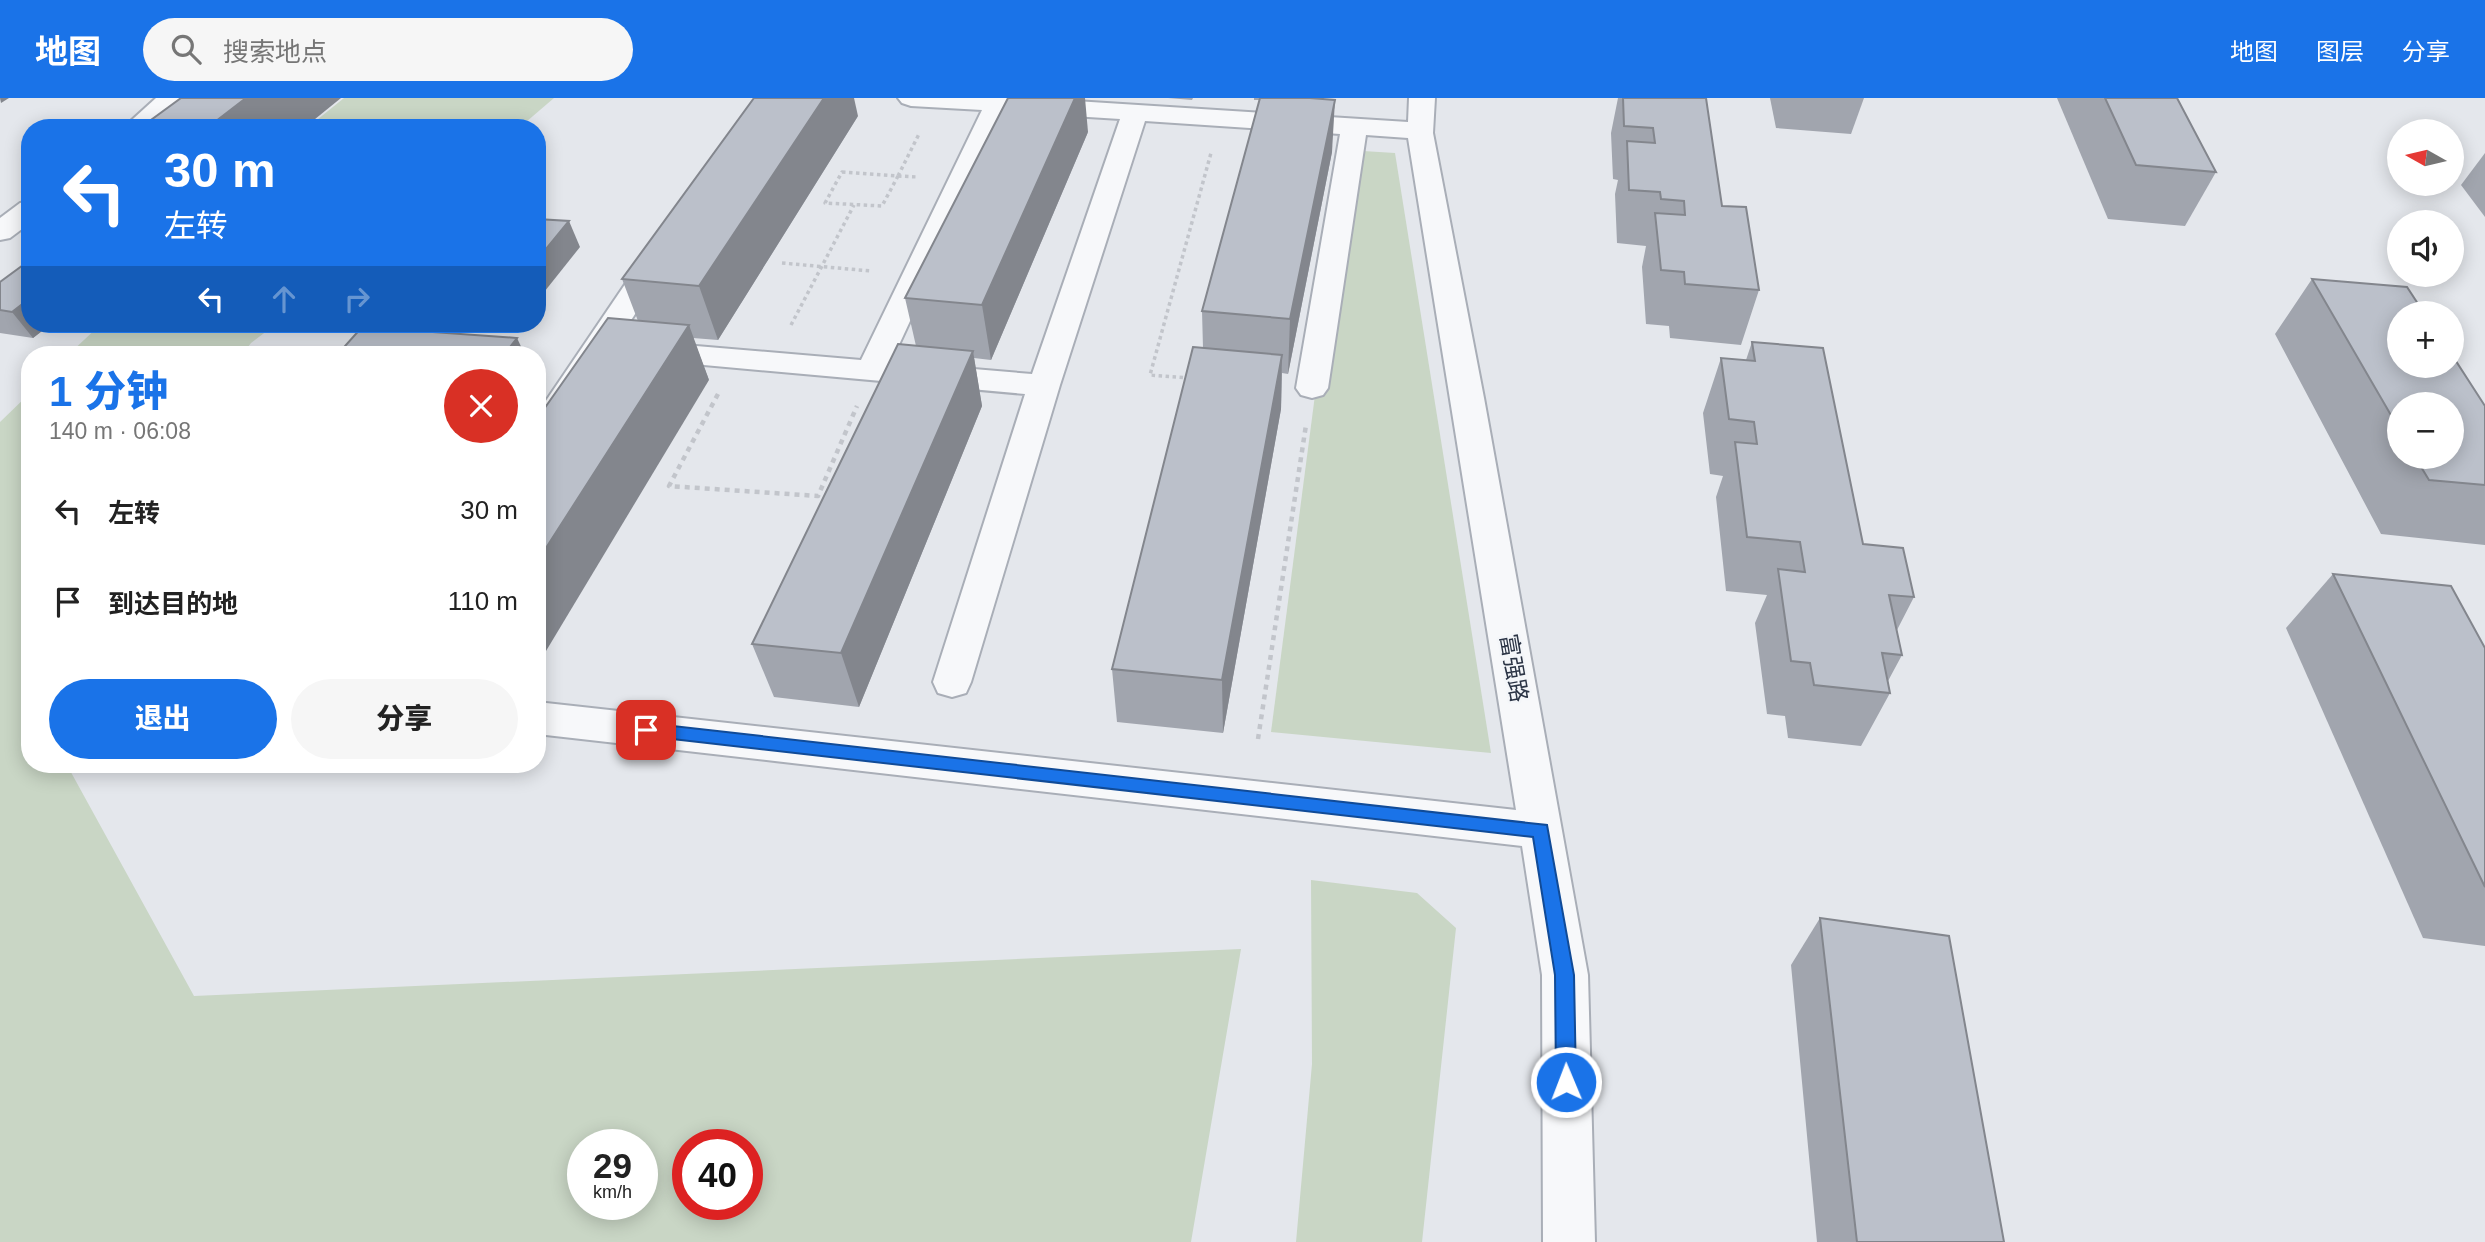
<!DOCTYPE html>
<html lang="zh">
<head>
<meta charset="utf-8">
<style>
  :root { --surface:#fff; --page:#f6f6f6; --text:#222; --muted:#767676; --accent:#1a73e8 }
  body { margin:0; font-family:Arial,"Noto Sans SC",sans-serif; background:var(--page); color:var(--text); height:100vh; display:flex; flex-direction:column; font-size:26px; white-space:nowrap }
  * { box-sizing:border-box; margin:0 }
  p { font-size:23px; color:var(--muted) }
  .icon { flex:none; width:38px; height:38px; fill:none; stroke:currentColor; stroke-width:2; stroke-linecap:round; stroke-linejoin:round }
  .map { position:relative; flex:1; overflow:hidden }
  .drawer { position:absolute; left:21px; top:248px; width:525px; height:427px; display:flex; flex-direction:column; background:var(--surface); border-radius:28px; box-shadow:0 4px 18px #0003 }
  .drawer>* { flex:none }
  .top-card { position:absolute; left:21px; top:21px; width:525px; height:214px; border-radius:28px; box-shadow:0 4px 18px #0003; background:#1a73e8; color:#fff; overflow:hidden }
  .needle { width:46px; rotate:278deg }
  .buttons { position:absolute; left:2387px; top:21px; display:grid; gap:14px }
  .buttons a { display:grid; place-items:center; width:77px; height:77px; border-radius:50%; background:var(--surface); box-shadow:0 4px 18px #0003; font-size:35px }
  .speed { position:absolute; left:567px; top:1031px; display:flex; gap:14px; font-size:35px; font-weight:700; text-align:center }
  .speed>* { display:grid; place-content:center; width:91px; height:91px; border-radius:50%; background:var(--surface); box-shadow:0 4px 18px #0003; line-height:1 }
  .speed small { font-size:18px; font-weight:400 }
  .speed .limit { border:10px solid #d22; background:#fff; color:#111 }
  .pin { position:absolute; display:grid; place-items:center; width:60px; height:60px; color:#fff; margin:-30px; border-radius:14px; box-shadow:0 4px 10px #0006 }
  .me { position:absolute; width:77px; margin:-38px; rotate:359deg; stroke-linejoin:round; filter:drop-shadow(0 0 5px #0008) }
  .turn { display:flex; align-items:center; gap:24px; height:147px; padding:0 28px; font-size:32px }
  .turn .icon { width:91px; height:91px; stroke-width:2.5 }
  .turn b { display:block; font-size:49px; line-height:60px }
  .lanes { display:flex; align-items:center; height:66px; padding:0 28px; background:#0003; justify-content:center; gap:35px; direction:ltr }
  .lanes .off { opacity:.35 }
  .round { display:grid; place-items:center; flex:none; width:74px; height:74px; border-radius:37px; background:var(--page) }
  .head { display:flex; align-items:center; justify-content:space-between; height:119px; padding:0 28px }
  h1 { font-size:42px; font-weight:800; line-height:52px; color:var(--accent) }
  .action { display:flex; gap:14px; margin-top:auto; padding:14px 28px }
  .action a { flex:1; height:80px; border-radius:42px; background:var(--accent); color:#fff; font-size:28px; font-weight:800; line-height:80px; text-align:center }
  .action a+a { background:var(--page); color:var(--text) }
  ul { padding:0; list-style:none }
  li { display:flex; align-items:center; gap:21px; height:91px; padding:0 28px }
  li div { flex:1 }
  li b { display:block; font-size:26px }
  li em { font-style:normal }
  header { display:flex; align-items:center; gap:42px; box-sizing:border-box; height:98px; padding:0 35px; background:var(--accent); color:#fff }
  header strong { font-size:33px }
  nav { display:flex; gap:38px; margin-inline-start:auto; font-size:24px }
  .search { width:490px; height:63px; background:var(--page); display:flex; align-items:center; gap:18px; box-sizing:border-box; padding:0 24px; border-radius:38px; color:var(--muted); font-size:26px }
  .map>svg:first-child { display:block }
  .green { fill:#c9d6c5; fill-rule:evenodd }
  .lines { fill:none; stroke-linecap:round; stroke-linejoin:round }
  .minor-casing { stroke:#a9aeb7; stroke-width:4 }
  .path-far1 { stroke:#c2c5cb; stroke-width:3.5; stroke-dasharray:3.5 3.5; stroke-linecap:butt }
  .path { stroke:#c2c5cb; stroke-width:4.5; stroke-dasharray:5 5; stroke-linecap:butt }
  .minor { fill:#f7f8fa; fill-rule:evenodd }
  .wall { fill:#a1a5ae; fill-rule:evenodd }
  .shaded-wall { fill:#83868d }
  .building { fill:#bbc0ca; stroke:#83868d; stroke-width:2 }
  .route { fill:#1a73e8; stroke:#114b97; stroke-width:2 }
  .labels { text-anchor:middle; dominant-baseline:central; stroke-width:5; stroke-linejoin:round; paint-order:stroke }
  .street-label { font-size:23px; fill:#2b3445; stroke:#f4f6f9 }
</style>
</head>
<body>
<header>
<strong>地图</strong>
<div class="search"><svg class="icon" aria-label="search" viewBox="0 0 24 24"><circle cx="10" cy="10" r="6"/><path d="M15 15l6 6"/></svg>搜索地点</div>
<nav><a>地图</a><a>图层</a><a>分享</a></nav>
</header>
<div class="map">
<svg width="2485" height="1144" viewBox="0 0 2485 1144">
  <rect width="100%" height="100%" fill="#e4e7ec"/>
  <g class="green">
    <polygon points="344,0 554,0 519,30 307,30"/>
    <polygon points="1347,52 1395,55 1491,655 1271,634"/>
    <polygon points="101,226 276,226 251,245 242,257 68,257"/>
    <path d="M30,295v372h37l127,231 1047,-47 -50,293h-1191v-820zM583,1046h59v60h-59zM688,1046h59v60h-59z"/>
    <polygon points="1311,782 1417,795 1456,830 1422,1144 1296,1144 1312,966"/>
  </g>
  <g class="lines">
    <defs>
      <g id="minor">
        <polygon points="156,0 184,0 152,30 123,30"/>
        <path d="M898,0h130l380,24 1,-24h26l-2,35 51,265 104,577 7,267h-52l-1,-267 -20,-129 -985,-112v-32l979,108 -108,-672 -42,-3 -38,253 -5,7 -11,3 -11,-3 -5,-7 44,-254 -195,-13 -85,264 -89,297 -5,11 -14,4 -14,-4 -5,-11 92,-288 -387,-35 -5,-7 5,-7 11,-3 212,18 121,-250 -71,-4 -9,-3zM1007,14l113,7 -88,255 -141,-12z"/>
        <polygon points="30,103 30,125 10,140 0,142 0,120 20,105"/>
        <polygon points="659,148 669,151 673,157 549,350 537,353 537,316 649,151"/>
      </g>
    </defs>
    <use href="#minor" class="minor-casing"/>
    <g class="path-far1">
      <polygon points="842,74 898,78 882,108 825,105"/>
      <polyline points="898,78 918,79"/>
      <polyline points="898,78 919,36"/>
      <polyline points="782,165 871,173"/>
      <polyline points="791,227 854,107"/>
      <polyline points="1190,280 1150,277 1211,55"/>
    </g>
    <g class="path">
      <polyline points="718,296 669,388 818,398 857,308"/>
      <polyline points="1258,641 1306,327"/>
    </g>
    <use href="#minor" class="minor"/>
  </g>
  <g class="wall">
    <polygon points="1168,0 1193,0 1192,2"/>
    <polygon points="1254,0 1324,0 1332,54 1288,276 1282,275 1281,311 1223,635 1117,624 1112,571 1203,250 1202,213 1260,2 1254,2"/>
    <polygon points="1618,0 1706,0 1722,108 1759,192 1741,247 1670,240 1669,228 1646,226 1642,169 1646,148 1617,145 1615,96 1618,82 1613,81 1611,35"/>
    <polygon points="1770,0 1864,0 1851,36 1776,30"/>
    <polygon points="2057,0 2177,0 2216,74 2185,128 2108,121"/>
    <polygon points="858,18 718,242 693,240 709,282 638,223 622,181"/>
    <polygon points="1088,34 991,262 974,260 982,308 859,609 774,599 752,546 916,248 905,200"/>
    <polygon points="2485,55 2485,119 2461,87"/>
    <path d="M2312,181l173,127v139l-104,-11 -106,-200zM2399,306l53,53h-53z"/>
    <polygon points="0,184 30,226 51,226 33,240 0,235"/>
    <polygon points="1752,244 1863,446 1914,499 1897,532 1902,557 1888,583 1890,595 1861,648 1788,640 1785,618 1767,616 1755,525 1767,497 1726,493 1716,399 1723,378 1710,376 1703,315 1721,260 1746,262"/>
    <polygon points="2333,476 2485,550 2485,848 2423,840 2286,530"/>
    <polygon points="1820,820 2004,1144 1817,1144 1791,867"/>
  </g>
  <g class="shaded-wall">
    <polygon points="0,0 9,0 1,5"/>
    <polygon points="246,0 341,0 304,30 207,30"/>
    <polygon points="824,0 854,0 858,18 718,242 699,188"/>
    <polygon points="1075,0 1085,0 1088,34 991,262 982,207"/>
    <polygon points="1335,2 1332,54 1288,276 1290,221"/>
    <polygon points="569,123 580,149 537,203 537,162"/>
    <polygon points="30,200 30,226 51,226 33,240 12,214"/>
    <polygon points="689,227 709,282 537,568 537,464"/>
    <polygon points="517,240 525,257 504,257"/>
    <polygon points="973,253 982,308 859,609 841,555"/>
    <polygon points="1282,257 1281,311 1223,635 1222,582"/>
  </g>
  <g class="building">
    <polygon points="181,0 246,0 207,30 140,30"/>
    <polygon points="754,0 824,0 699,188 622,181"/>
    <polygon points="1008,0 1075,0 982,207 905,200"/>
    <polygon points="1260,0 1310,0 1335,2 1290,221 1202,213"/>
    <polygon points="1623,0 1706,0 1722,108 1746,109 1759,192 1685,186 1684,174 1661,172 1655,115 1685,117 1684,103 1661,101 1660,94 1629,92 1627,43 1655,45 1653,30 1624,28"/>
    <polygon points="2105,0 2177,0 2216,74 2136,67"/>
    <polygon points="537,121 569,123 537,162"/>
    <polygon points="30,162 30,200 12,214 0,212 0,184"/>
    <polygon points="2312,181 2407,189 2424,215 2399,215 2399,268 2452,268 2452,257 2485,308 2485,387 2429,382 2415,359 2452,359 2452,306 2399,306 2399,331"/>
    <polygon points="608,220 689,227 537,464 537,321"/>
    <polygon points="362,229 517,240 504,257 337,257"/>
    <polygon points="1752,244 1823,250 1863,446 1903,450 1914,499 1889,497 1902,557 1882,555 1890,595 1814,587 1810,565 1791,563 1778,471 1805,474 1800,444 1747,439 1735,344 1757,346 1754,324 1729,321 1721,260 1755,263"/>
    <polygon points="898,246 973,253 841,555 752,546"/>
    <polygon points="1193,249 1282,257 1222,582 1112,571"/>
    <polygon points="2333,476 2451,488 2485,550 2485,789"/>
    <polygon points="1820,820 1949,838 2004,1144 1857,1144"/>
  </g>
  <polygon class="route" points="646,625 1547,727 1574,877 1576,984 1573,991 1566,993 1559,991 1556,984 1555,877 1533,739 646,638 640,636 638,632 640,627"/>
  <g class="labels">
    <g class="street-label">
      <text transform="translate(1514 570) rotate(80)">富强路</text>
    </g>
  </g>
</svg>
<div class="buttons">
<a><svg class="needle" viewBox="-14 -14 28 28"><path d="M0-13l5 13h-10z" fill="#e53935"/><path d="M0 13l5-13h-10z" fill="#767676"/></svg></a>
<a><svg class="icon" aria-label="sound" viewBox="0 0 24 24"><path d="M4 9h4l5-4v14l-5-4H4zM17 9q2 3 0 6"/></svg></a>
<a>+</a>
<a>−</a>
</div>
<div class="speed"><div>29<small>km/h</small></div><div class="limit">40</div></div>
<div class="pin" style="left:646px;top:632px;background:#d93025"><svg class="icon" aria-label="arrive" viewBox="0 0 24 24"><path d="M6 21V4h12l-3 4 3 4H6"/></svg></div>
<svg class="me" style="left:1566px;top:984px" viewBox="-20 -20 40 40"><circle r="17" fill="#1a73e8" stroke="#fff" stroke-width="3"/><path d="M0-11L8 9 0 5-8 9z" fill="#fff"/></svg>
<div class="top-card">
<div class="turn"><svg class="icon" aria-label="left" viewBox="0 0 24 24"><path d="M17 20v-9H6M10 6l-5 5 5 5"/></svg><div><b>30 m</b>左转</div></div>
<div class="lanes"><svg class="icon" aria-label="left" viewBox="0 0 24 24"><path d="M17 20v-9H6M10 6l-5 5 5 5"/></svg><svg class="icon off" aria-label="ahead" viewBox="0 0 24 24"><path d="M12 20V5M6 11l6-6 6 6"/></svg><svg class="icon off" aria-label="right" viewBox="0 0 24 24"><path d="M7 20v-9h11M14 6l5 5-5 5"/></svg></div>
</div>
<section class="drawer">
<div class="head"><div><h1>1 分钟</h1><p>140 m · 06:08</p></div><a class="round" style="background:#d93025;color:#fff"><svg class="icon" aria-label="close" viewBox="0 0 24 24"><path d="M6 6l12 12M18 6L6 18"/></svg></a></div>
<ul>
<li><svg class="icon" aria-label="left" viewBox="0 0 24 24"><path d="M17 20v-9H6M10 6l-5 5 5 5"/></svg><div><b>左转</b></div><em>30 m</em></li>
<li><svg class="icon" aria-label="arrive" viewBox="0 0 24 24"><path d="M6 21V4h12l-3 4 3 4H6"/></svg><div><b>到达目的地</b></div><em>110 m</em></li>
</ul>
<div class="action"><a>退出</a><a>分享</a></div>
</section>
</div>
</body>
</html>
